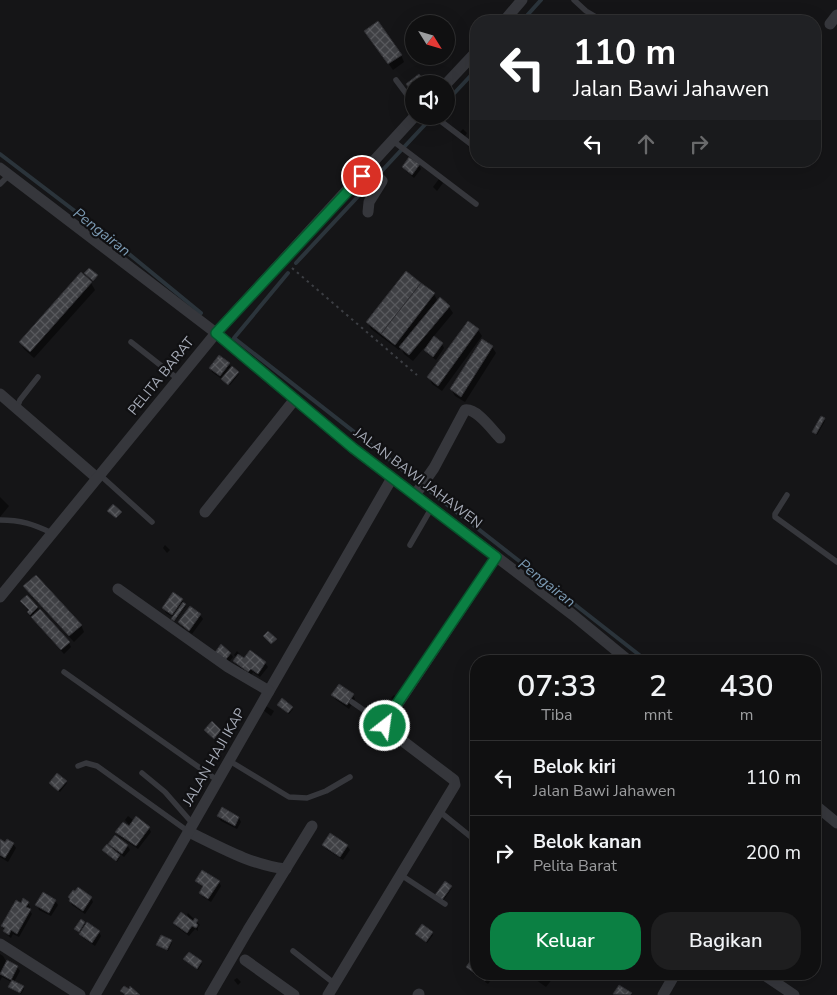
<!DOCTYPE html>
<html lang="id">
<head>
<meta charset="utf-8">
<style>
  :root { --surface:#101011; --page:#1e1e1f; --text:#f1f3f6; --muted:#9c9d9f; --line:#303031; --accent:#0b8043 }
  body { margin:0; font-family:"Nunito Sans",sans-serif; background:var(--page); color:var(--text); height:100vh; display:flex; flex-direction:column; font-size:19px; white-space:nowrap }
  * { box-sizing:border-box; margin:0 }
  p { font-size:16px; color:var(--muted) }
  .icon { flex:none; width:28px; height:28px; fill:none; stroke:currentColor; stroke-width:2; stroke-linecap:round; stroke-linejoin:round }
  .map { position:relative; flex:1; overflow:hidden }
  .panel { position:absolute; left:470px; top:655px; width:351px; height:325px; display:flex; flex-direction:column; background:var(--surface); border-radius:20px; box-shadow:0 5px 20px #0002,0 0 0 1px var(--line) }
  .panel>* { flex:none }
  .hud { position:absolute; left:470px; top:15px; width:351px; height:152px; border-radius:20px; box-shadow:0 5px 20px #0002,0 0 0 1px var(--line); background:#202124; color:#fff; overflow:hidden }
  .needle { width:32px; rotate:127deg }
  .buttons { position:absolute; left:405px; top:15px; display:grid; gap:10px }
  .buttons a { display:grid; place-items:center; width:50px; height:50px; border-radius:50%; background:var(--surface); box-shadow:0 5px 20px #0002,0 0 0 1px var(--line); font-size:25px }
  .pin { position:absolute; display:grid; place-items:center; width:42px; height:42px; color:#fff; margin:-21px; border:2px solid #fff; border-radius:50%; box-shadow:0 1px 5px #0007 }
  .me { position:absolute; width:55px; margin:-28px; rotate:30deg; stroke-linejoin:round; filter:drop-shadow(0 0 4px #0008) }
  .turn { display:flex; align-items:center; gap:18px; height:105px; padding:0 20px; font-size:22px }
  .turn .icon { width:65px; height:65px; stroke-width:2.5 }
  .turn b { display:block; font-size:35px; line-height:42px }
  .lanes { display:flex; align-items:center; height:48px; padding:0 20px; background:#0003; justify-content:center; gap:25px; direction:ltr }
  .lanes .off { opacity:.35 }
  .eta { display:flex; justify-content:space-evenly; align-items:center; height:85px; text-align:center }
  .eta b { font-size:30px; font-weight:600; line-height:35px }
  .primary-button { display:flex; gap:10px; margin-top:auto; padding:10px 20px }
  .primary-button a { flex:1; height:58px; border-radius:20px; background:var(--accent); color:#fff; font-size:20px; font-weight:600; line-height:58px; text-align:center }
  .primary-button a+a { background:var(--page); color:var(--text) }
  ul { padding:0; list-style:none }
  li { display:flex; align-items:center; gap:15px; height:75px; padding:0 20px; border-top:1px solid var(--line) }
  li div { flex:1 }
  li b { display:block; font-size:19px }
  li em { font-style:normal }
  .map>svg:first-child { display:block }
  .shadow { fill:#0007 }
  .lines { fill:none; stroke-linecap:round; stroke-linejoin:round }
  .stream { stroke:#2b343b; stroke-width:4 }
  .building { fill:url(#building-cross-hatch); stroke:#2f2f33 }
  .path { stroke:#3c3e43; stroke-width:2; stroke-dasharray:2.5 4; stroke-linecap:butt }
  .lane { stroke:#36373c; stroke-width:5.5 }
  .street { stroke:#36373c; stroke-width:11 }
  .route-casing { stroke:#07532c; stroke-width:12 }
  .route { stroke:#0b8043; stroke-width:9 }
  .labels { text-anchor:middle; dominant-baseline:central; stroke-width:4.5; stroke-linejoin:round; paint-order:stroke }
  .street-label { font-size:14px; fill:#a7acb8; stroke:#101012 }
  .water-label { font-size:15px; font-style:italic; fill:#7c9bb4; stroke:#101012 }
</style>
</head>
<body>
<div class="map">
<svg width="837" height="995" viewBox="0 0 837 995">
  <defs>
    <pattern id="building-cross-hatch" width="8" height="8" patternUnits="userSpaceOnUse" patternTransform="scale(1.25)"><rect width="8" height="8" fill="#3f4044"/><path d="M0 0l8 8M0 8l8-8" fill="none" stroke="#58595d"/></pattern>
  </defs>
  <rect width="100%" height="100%" fill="#151517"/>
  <g class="shadow">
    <polygon points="370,38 401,55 404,62 393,70"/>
    <polygon points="463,129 467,133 465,136 460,132"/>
    <polygon points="496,161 509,161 505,167"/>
    <polygon points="419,165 421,169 414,178 406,171 403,167"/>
    <polygon points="439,179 443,183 437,191 433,187"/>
    <polygon points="81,274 91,283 95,290 34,358 24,349 20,342"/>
    <polygon points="434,294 438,302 449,307 453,313 433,337 442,344 444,348 436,360 428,354 424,348 413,361 404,354 401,348 399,350 371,329 367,322"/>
    <polygon points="468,322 478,330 482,336 442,391 432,384 429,378"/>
    <polygon points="492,347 496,353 465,402 455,396 451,389"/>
    <polygon points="229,364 231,368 239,374 230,385 212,372 210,368"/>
    <polygon points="822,418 825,421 817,435 814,432"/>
    <polygon points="0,497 9,506 0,517"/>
    <polygon points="165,545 170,550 167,553 163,548"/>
    <polygon points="25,586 81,625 84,632 74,642 29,593"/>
    <polygon points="27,597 69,643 71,647 64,654 31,617 28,613 29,611 22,602"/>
    <polygon points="182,600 186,606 175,621 173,617 166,613 164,608"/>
    <polygon points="200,615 203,619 192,634 182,626 179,622"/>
    <polygon points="237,651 240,654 239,656 244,660 265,663 268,667 260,677 253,672 251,676 237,665 234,661 241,661 234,655"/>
    <polygon points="230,653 233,657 226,666 217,659"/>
    <polygon points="333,695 353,695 355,699 349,709 335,699"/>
    <polygon points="394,695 397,697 395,702 391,698"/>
    <polygon points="266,706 274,711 271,716 263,710"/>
    <polygon points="278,706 292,707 293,709 289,714"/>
    <polygon points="220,730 221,732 215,739 206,732"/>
    <polygon points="66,782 67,783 60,792 51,785"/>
    <polygon points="128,816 134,821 149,828 151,832 138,849 119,836 117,832 129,828 130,826 125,820"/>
    <polygon points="218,816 239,818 241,822 237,829 221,821"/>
    <polygon points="330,835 347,846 350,850 343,860 326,849 324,845"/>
    <polygon points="0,840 6,844 13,844 16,848 8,862 0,857"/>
    <polygon points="110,844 127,845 130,850 124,857 118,852 120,857 117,862 103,850 114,851"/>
    <polygon points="196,881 219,882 221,886 211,902 203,897 201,893 204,888"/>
    <polygon points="451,887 452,888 443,901 437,897"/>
    <polygon points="91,898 93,902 85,914 72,905 70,901"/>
    <polygon points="55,901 58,905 51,916 39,910 37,905"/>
    <polygon points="28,903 30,907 29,910 32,914 19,937 13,934 11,938 7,935 2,926 21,904"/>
    <polygon points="188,913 200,925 198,927 198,931 195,929 189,936 177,927 174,923 190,921 187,915"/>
    <polygon points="81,921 86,926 99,932 101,936 95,946 83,938 81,933 77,930"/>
    <polygon points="432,933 433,935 427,943 417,934"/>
    <polygon points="171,941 172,943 168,951 157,945"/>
    <polygon points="189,953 202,964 198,970 185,959"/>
    <polygon points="0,954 3,956 7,963 17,967 20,971 14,982 23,987 24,989 21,994 11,989 10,987 13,983 2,977 0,981"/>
    <polygon points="476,955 476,974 492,974 493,977 488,984 470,971 468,967"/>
    <polygon points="528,974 556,974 546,987"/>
    <polygon points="237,978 241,982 238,985 234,980"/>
  </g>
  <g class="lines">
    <g class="stream">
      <polyline points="522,21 541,0"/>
      <polyline points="446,102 476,70"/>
      <polyline points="0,154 101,231 201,313"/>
      <polyline points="296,263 433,116"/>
      <polyline points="288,273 234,338 647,661"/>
    </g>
  </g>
  <g class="building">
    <polygon points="378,21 402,55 388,64 364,31"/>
    <polygon points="419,74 427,84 414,84 414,94 406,84"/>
    <polygon points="409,157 420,164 412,175 402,167"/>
    <polygon points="89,268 98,275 93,281 84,273"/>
    <polygon points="406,271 421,283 381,334 366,322"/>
    <polygon points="81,272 92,282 30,352 19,342"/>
    <polygon points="421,283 435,293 395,345 381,334"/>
    <polygon points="440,297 450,306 409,355 399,347"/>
    <polygon points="468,321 479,329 438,386 427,377"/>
    <polygon points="434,336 443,343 433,357 424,350"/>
    <polygon points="482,339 493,346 461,397 450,389"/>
    <polygon points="219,355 230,363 220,376 209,368"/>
    <polygon points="232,366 239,372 228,385 221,379"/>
    <polygon points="821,416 825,418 816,434 812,432"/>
    <polygon points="113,504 122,512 116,518 107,511"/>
    <polygon points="36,575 82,625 69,636 23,586"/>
    <polygon points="173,592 183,599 172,615 162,608"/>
    <polygon points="27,595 38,607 30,615 27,612 29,610 20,601"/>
    <polygon points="183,602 186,604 174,621 171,619"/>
    <polygon points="190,606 201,614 189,631 178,622"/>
    <polygon points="40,609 70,642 61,650 31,617"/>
    <polygon points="268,631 277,639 271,644 263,636"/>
    <polygon points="221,644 231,653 223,663 213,655"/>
    <polygon points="250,650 266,662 258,674 251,669 248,672 233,661 238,654 244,658"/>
    <polygon points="339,684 354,694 347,705 331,695"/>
    <polygon points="282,698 293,707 288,713 277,705"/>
    <polygon points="212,721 221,730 214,739 204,730"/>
    <polygon points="57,773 67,781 58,791 49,783"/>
    <polygon points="222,807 239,817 235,826 217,816"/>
    <polygon points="136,816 150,827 136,846 115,832 123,822 129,826"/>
    <polygon points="330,833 348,845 340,857 322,845"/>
    <polygon points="115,835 128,845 122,854 108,844"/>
    <polygon points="0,839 5,842 7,839 14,843 5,858 0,855"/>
    <polygon points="107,844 120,855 116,861 102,850"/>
    <polygon points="202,870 220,881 208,899 199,893 203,886 195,881"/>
    <polygon points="445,881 452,886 442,900 435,895"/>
    <polygon points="78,887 92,897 83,911 69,901 70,899 68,897 73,890 75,891"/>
    <polygon points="43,892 56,900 49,913 35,905"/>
    <polygon points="23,898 29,902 26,907 31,909 17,934 11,930 9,935 3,931 5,928 1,926 16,900 21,903"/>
    <polygon points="181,912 193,921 195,918 198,920 196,923 198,925 196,928 192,926 187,933 173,923"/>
    <polygon points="81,919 85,922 79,932 74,929"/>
    <polygon points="87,922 100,931 92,943 79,934"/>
    <polygon points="422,924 433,932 426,942 415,934"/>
    <polygon points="161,935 172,940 167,950 156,945"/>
    <polygon points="189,952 202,961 197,969 183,959"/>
    <polygon points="476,953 476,974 491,974 485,981 466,967"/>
    <polygon points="7,960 18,966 11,980 0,974"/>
    <polygon points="12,980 24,986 20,993 8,987"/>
    <polygon points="619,985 632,993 630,995 613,994"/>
    <polygon points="124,986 129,989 130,986 140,995 124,995 125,994 120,991"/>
  </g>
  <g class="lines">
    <polyline class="path" points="292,268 417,375"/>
    <g class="lane">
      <polyline points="574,0 586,11 603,21"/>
      <polyline points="396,80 414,104"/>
      <polyline points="434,116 476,148"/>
      <polyline points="393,141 476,204"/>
      <polyline points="0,184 9,175"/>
      <polyline points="131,342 178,379"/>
      <polyline points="17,408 20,400 38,377"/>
      <polyline points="100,475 152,522"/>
      <polyline points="787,495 775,514 775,517 837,562"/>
      <path d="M0,520c21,0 33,4 52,13"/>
      <polyline points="410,545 432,507"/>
      <polyline points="64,672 217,780"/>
      <polyline points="352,702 385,725"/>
      <polyline points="228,760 289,797 307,798 326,791 350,777"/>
      <polyline points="78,766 86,763 97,766 189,832"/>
      <polyline points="142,773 165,792 193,824"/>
      <polyline points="439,811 476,841"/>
      <polyline points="401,875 445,904"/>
      <polyline points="293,951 335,984"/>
    </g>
    <g class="street">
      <polyline points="504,21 522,0"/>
      <polyline points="830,24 837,15"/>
      <polyline points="446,84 476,52"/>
      <polyline points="0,168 216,333 353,448 573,615 629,661"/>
      <polyline points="368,212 369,202 382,181 369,168"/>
      <polyline points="0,394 97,478"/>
      <path d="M415,495l19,-27 31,-58c12,-2 27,20 35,28"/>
      <polyline points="205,512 295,399"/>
      <polyline points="0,597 216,333 415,116"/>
      <polyline points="269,691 392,478"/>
      <polyline points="815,805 837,823"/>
      <path d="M189,832c31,15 62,33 97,37"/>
      <polyline points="0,944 80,995"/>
      <polyline points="245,960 294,995"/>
      <polyline points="763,974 794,995"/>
      <polyline points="95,995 269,691 228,667 118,589"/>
      <polyline points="210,995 248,930 312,826"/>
      <polyline points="328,995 455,785 454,780 387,729 385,723 496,557"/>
      <polyline points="418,995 419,994"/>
      <polyline points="663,995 675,974"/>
    </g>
  </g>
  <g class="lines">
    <defs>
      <polyline id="route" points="362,176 216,333 353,448 496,557 386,720 385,726"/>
    </defs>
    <use href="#route" class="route-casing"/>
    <use href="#route" class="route"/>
  </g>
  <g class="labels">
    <g class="street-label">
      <text transform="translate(161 376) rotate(-51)">PELITA BARAT</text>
      <text transform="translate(418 478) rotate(37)">JALAN BAWI JAHAWEN</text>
      <text transform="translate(214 757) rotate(-60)">JALAN HAJI IKAP</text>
    </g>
    <g class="water-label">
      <text transform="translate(102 232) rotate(38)">Pengairan</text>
      <text transform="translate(547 583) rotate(38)">Pengairan</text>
    </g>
  </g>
</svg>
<div class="buttons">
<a><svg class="needle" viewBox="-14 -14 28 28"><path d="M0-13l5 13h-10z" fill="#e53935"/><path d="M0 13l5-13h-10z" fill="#9c9d9f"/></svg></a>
<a><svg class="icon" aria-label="sound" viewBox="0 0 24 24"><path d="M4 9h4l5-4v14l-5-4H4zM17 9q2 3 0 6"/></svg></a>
</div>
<div class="pin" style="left:362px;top:176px;background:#d93025"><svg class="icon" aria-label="arrive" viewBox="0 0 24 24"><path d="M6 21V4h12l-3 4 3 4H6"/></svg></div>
<svg class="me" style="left:385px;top:726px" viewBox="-20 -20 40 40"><circle r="17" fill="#0b8043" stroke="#fff" stroke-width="3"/><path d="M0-11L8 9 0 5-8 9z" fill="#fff"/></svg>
<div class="hud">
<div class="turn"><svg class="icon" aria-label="left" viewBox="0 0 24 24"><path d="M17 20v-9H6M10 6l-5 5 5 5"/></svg><div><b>110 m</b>Jalan Bawi Jahawen</div></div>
<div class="lanes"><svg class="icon" aria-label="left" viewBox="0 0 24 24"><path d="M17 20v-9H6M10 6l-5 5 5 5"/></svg><svg class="icon off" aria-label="ahead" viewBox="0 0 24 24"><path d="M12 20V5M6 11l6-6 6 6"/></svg><svg class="icon off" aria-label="right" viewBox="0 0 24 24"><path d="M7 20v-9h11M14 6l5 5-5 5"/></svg></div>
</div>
<section class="panel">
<div class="eta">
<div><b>07:33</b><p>Tiba</p></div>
<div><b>2</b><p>mnt</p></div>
<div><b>430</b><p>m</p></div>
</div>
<ul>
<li><svg class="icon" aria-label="left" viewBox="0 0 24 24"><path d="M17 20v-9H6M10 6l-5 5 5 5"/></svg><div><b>Belok kiri</b><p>Jalan Bawi Jahawen</p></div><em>110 m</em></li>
<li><svg class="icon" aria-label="right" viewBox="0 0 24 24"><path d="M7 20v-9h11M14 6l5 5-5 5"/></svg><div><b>Belok kanan</b><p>Pelita Barat</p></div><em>200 m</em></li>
</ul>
<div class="primary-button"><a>Keluar</a><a>Bagikan</a></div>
</section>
</div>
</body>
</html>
